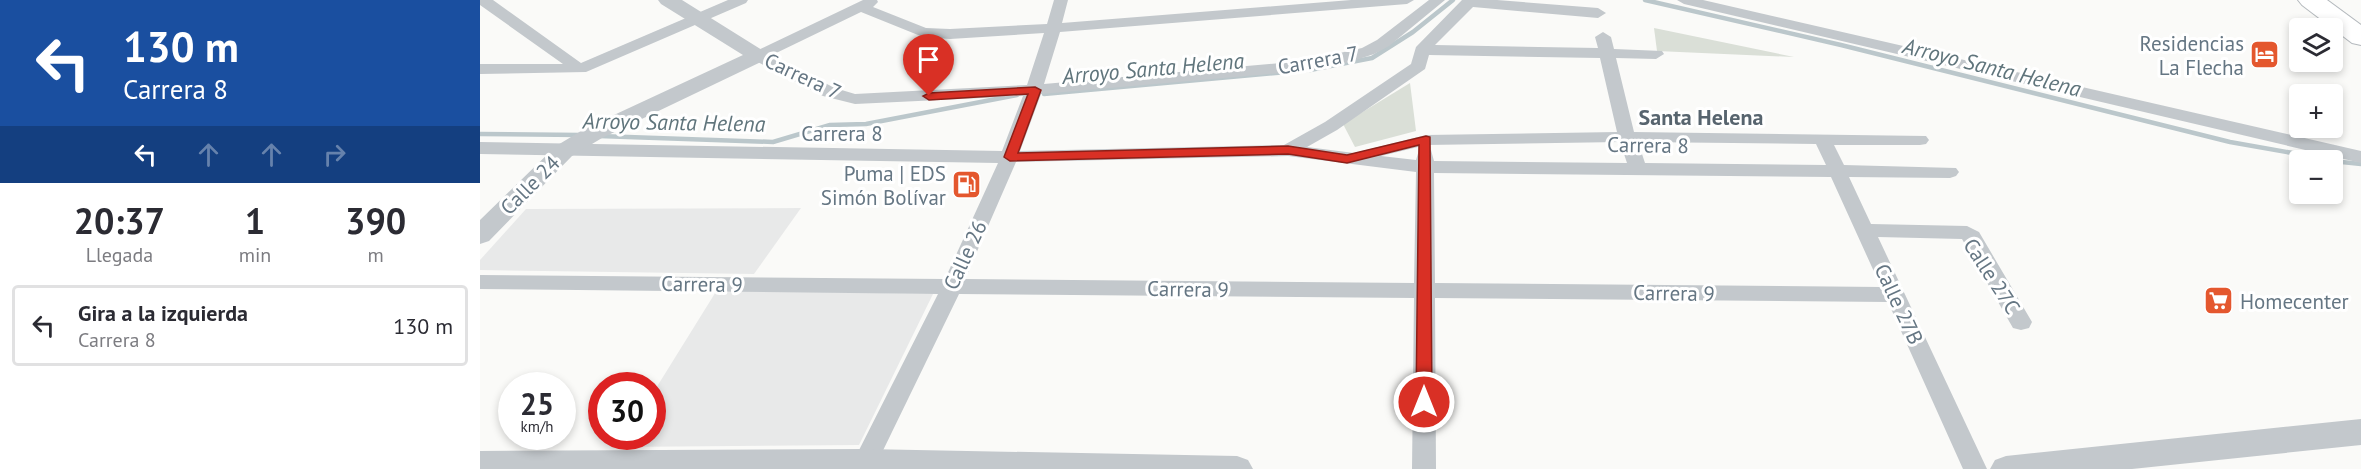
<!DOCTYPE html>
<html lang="es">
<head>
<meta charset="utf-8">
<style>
  :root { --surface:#fff; --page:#f2f2f3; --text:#2b2b33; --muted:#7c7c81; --line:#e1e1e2 }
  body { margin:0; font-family:"PT Sans",sans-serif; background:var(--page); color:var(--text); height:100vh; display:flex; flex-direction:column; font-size:22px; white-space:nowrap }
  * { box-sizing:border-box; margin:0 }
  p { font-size:20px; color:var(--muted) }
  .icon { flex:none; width:33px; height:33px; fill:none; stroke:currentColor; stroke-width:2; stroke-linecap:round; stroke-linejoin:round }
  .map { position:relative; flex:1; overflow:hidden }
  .sheet { display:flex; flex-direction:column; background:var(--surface); width:480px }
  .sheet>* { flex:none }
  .guide { background:#1a4fa0; color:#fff; overflow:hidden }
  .tools { position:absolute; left:1809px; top:18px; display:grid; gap:12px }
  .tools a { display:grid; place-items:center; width:54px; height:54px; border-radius:6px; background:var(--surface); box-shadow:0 3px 9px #0003; font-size:30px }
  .speed { position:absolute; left:18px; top:372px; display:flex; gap:12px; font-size:30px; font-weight:700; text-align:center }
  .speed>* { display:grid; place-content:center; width:78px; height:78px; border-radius:50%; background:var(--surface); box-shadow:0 3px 9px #0003; line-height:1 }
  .speed small { font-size:15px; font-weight:400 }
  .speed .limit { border:9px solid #d22; background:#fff; color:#111 }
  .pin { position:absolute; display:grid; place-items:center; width:51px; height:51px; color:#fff; margin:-62px -26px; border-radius:50% 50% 50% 0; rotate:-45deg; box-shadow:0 0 6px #0007 }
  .pin .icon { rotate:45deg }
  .me { position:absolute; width:66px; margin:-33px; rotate:0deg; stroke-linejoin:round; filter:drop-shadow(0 0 4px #0008) }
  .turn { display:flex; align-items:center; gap:21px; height:126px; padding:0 24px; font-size:27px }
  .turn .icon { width:78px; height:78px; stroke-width:2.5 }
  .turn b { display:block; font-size:42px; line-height:51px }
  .lanes { display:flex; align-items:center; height:57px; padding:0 24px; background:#0003; justify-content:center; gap:30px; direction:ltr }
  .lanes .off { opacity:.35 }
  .eta { display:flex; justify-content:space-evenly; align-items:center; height:102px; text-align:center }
  .eta b { font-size:36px; font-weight:800; line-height:42px }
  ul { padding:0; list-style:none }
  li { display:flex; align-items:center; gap:18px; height:81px; margin:0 12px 9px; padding:0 12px; border:3px solid var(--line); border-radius:6px }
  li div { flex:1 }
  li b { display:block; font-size:22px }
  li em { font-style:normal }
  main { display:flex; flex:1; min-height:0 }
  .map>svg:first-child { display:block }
  .built { fill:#e8e9e9 }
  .green { fill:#dadfd7 }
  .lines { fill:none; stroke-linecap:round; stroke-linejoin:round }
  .stream { stroke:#bbc7cb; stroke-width:4.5 }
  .trunk-casing { stroke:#b4b9bd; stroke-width:2 }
  .minor { fill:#c3c8cc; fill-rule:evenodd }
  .tertiary { fill:#c3c8cc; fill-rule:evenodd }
  .trunk { fill:#fff; fill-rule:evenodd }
  .route { fill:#d93025; stroke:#8d1f18; stroke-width:1.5 }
  .labels { text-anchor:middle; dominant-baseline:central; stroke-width:6; stroke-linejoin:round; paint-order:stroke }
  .poi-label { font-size:21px; fill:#657683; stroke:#fff; text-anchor:end }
  .street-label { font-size:21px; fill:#657683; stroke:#fff }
  .water-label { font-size:22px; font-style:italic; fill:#60757c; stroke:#fff }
  .neighbourhood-label { font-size:22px; font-weight:bold; fill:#57646e; stroke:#fff }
</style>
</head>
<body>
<main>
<section class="sheet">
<div class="guide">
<div class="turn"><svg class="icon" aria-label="left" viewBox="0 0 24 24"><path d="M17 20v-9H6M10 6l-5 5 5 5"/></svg><div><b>130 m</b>Carrera 8</div></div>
<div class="lanes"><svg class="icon" aria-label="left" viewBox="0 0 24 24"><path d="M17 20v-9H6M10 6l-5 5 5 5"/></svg><svg class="icon off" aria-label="ahead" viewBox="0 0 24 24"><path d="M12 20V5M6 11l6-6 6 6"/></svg><svg class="icon off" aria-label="ahead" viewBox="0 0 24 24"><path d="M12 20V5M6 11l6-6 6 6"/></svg><svg class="icon off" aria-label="right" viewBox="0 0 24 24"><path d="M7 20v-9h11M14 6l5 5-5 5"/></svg></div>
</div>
<div class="eta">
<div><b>20:37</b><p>Llegada</p></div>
<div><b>1</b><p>min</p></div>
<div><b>390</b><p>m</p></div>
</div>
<ul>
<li><svg class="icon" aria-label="left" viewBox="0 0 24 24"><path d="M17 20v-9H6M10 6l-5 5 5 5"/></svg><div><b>Gira a la izquierda</b><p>Carrera 8</p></div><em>130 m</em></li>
</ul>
</section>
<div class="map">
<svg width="1881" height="469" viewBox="0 0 1881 469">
  <rect width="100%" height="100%" fill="#fafaf8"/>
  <g class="built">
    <polygon points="321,208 274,274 0,270 0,260 46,209"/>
    <polygon points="237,290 453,294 379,445 138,447 145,437 172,436 173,393"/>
  </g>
  <g class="green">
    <polygon points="1174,28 1314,57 1177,51"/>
    <polygon points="930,83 936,131 875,147 863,124"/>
  </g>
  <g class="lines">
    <g class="stream">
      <polyline points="1165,0 1361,45 1750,142 1852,160"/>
      <polyline points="830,70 892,58 933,32 973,0"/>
      <polyline points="564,94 818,71"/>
      <polyline points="0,134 101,135"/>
      <polyline points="119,136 293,142 350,125 386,124 537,95"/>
      <polyline points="1852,161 1881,164"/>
    </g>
    <defs>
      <polygon id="trunk" points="1818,0 1847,0 1881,25 1881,45 1872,43 1822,5"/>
    </defs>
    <use href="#trunk" class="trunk-casing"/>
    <g class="minor">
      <polygon points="0,0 13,0 101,63 248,0 268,0 266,3 106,72 0,74 0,64 83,64 0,5"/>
      <path d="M383,0h14l1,2 -5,5 53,21 24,1 97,-5 7,-24h14l-6,23 289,-23h63l-7,4 -347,28 -16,52 260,-23 58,-13 15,-8 52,-40h16l-56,46 -15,8 -24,8 -46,9 -263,23 -21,57 264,-6 41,-23 86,-58 5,-17 46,-47h35l101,8 8,5 -8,5 -125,-11 -38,38 163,3 -3,-11 8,-5 8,5 3,12 48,2 2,3 -8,5 -40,-1 18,74 292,4 3,4 -3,4 -6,1h-86l10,20 112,3 3,4 -3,4 -6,2 -101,-1 22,47 96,2 12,6 53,90 -3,6 -8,2 -8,-2 -51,-89 -84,-2 109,232h-24l-75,-167 -453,-4 1,171h-24l2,-171 -455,-4 -85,175h-18l-3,-7 85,-168 -458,-5v-14l465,4 53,-116 -518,-9v-12l522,9 21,-55 -168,8 -32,-8 -71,-37 -2,-3 2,-3zM381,12l62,25 27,2 94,-6 -17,52 -172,9 -20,-6 -65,-32zM949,55l171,3 17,74 -191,3 -72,18 -47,-6 30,-17 88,-61zM1140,142l7,21 -193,-2 -3,-11h-12l-3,10 -35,-4 45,-11zM1158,142l178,2 10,21 -181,-2zM808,156l128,16 -2,111 -449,-4 51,-117zM954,173l397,4 50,110 -446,-4z"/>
      <polygon points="1197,0 1223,0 1881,151 1881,163 1204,4"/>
    </g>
    <g class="tertiary">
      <polygon points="178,0 202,0 285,52 288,56 285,60 122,138 92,156 9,241 0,244 0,220 76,146 106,128 263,55 181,4"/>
      <polygon points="1881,419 1881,445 1652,469 1510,469 1515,460 1526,456"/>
      <polygon points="385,449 757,456 768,460 773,469 0,469 0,451"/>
    </g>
    <use href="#trunk" class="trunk"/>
  </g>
  <polygon class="route" points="555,87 561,90 538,153 808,146 867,155 946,136 950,137 952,402 950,407 944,409 939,407 936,402 939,145 867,163 808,154 530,161 524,157 548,94 449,100 443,96 449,93"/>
  <defs>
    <symbol id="hotel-square" viewBox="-11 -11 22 22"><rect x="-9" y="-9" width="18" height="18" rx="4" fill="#e4572e" stroke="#fff"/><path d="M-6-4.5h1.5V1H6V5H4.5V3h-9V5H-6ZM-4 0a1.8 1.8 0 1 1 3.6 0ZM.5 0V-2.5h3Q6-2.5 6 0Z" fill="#fff"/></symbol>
    <symbol id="fuel-square" viewBox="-11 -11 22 22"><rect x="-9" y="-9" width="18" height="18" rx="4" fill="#e4572e" stroke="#fff"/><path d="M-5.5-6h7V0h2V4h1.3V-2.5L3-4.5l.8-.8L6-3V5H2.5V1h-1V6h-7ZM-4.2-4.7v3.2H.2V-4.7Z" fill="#fff"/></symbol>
    <symbol id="supermarket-square" viewBox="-11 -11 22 22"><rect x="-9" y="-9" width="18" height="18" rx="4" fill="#e4572e" stroke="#fff"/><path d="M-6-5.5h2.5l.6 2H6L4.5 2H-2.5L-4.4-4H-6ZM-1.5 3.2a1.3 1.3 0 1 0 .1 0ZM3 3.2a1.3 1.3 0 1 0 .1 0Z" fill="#fff"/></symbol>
  </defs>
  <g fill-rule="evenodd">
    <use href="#hotel-square" x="1768" y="38" width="33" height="33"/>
    <use href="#fuel-square" x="470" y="168" width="33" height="33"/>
    <use href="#supermarket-square" x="1722" y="284" width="33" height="33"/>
  </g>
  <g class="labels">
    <g class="poi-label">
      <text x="1764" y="43">Residencias<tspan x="1764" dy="24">La Flecha</tspan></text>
      <text x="466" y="173">Puma | EDS<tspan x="466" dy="24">Simón Bolívar</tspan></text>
      <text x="1760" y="301" text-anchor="start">Homecenter</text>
    </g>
    <g class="street-label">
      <text transform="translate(838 60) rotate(-10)">Carrera 7</text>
      <text transform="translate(323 76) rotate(25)">Carrera 7</text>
      <text x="362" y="133">Carrera 8</text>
      <text transform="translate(1168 145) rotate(1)">Carrera 8</text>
      <text transform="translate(50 185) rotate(-45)">Calle 24</text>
      <text transform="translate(485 255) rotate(-65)">Calle 26</text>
      <text transform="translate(1512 276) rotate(57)">Calle 27C</text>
      <text transform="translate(222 284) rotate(1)">Carrera 9</text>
      <text transform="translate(708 289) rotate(1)">Carrera 9</text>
      <text transform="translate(1194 293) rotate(1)">Carrera 9</text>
      <text transform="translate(1419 304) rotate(65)">Calle 27B</text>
    </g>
    <g class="water-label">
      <text transform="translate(1512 67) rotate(14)">Arroyo Santa Helena</text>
      <text transform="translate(673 68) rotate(-5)">Arroyo Santa Helena</text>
      <text transform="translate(194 122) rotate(1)">Arroyo Santa Helena</text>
    </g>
    <g class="neighbourhood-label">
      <text x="1221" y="117">Santa Helena</text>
    </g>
  </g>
</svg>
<div class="tools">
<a><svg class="icon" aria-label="layers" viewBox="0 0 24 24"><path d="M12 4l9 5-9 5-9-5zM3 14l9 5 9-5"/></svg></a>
<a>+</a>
<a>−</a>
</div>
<div class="speed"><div>25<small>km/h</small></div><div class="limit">30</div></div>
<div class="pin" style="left:449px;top:96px;background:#d93025"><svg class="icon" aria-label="arrive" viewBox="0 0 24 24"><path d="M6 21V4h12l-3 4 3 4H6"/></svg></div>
<svg class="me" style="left:944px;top:402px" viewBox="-20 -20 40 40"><circle r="17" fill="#d93025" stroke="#fff" stroke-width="3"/><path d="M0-11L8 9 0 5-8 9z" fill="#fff"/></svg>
</div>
</main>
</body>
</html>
